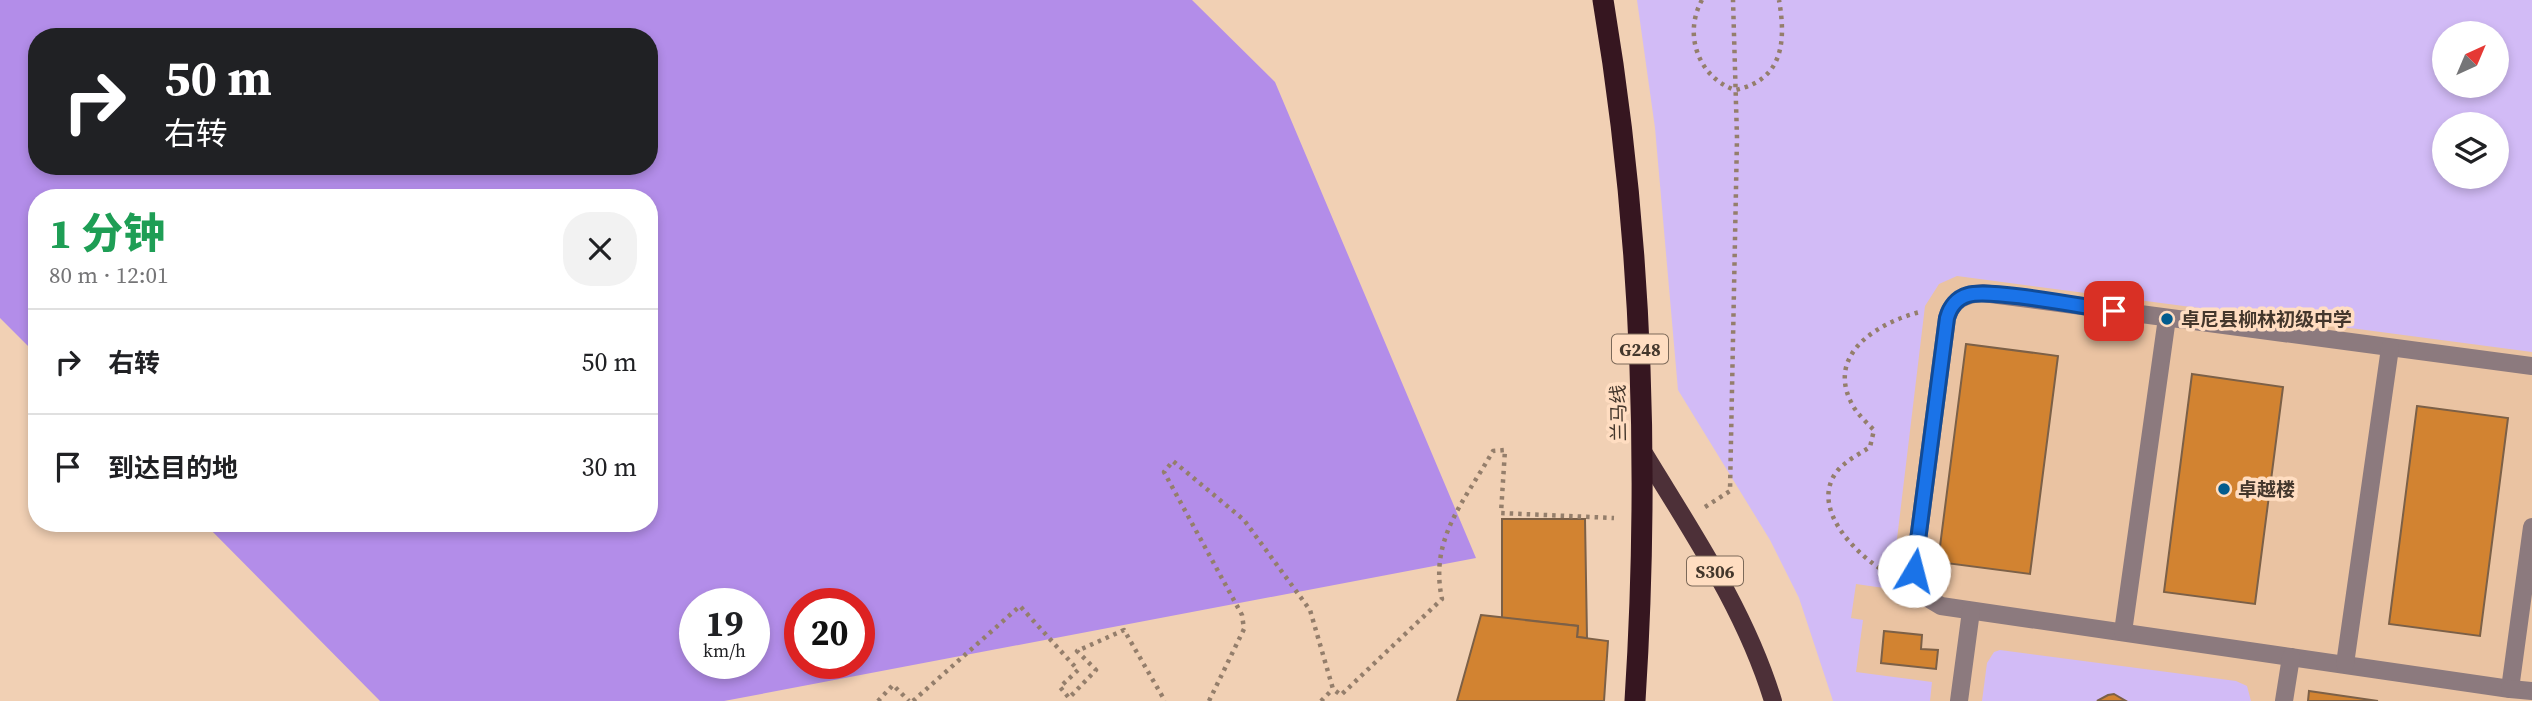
<!DOCTYPE html>
<html lang="zh">
<head>
<meta charset="utf-8">
<style>
  :root { --surface:#fff; --page:#f2f2f2; --text:#202124; --muted:#757577; --line:#e0e0e0 }
  body { margin:0; font-family:"Source Serif 4","Noto Sans SC",serif; background:var(--page); color:var(--text); height:100vh; display:flex; flex-direction:column; font-size:26px; white-space:nowrap }
  * { box-sizing:border-box; margin:0 }
  p { font-size:23px; color:var(--muted) }
  .icon { flex:none; width:38px; height:38px; fill:none; stroke:currentColor; stroke-width:2; stroke-linecap:round; stroke-linejoin:round }
  .map { position:relative; flex:1; overflow:hidden }
  .side { position:absolute; left:28px; top:189px; width:630px; height:343px; display:flex; flex-direction:column; background:var(--surface); border-radius:28px; box-shadow:0 4px 10px #0003 }
  .side>* { flex:none }
  .banner { position:absolute; left:28px; top:28px; width:630px; height:147px; border-radius:28px; box-shadow:0 4px 10px #0003; background:#202124; color:#fff; overflow:hidden }
  .needle { width:46px; rotate:44deg }
  .tools { position:absolute; left:2432px; top:21px; display:grid; gap:14px }
  .tools a { display:grid; place-items:center; width:77px; height:77px; border-radius:50%; background:var(--surface); box-shadow:0 4px 10px #0003; font-size:35px }
  .speed { position:absolute; left:679px; top:588px; display:flex; gap:14px; font-size:35px; font-weight:700; text-align:center }
  .speed>* { display:grid; place-content:center; width:91px; height:91px; border-radius:50%; background:var(--surface); box-shadow:0 4px 10px #0003; line-height:1 }
  .speed small { font-size:18px; font-weight:400 }
  .speed .limit { border:10px solid #d22; background:#fff; color:#111 }
  .pin { position:absolute; display:grid; place-items:center; width:60px; height:60px; color:#fff; margin:-30px; border-radius:14px; box-shadow:0 4px 10px #0006 }
  .me { position:absolute; width:77px; margin:-38px; rotate:8deg; stroke-linejoin:round; filter:drop-shadow(0 0 5px #0008) }
  .turn { display:flex; align-items:center; gap:24px; height:147px; padding:0 21px; font-size:32px }
  .turn .icon { width:91px; height:91px; stroke-width:2.5 }
  .turn b { display:block; font-size:49px; line-height:60px }
  .round { display:grid; place-items:center; flex:none; width:74px; height:74px; border-radius:28px; background:var(--page) }
  .summary { display:flex; align-items:center; justify-content:space-between; height:119px; padding:0 21px }
  h1 { font-size:42px; font-weight:800; line-height:52px; color:#1e9e55 }
  ul { padding:0; list-style:none }
  li { display:flex; align-items:center; gap:21px; height:105px; padding:0 21px; border-top:2px solid var(--line) }
  li div { flex:1 }
  li b { display:block; font-size:26px }
  li em { font-style:normal }
  .map>svg:first-child { display:block }
  .built { fill:#eac3a2; fill-rule:evenodd }
  .green { fill:#d2bbf6; fill-rule:evenodd }
  .forest { fill:#b38de9; fill-rule:evenodd }
  .building { fill:#d28331; stroke:#7c6047; stroke-width:2 }
  .lines { fill:none; stroke-linecap:round; stroke-linejoin:round }
  .path { stroke:#947e6b; stroke-width:4.5; stroke-dasharray:3.5 5; stroke-linecap:butt }
  .minor { stroke:#8c7a7e; stroke-width:18 }
  .major { stroke:#4d3038; stroke-width:18 }
  .highway { stroke:#361620; stroke-width:21 }
  .route-casing { stroke:#114b97; stroke-width:18 }
  .route { stroke:#1a73e8; stroke-width:12 }
  .poi-dot { fill:#025c8e; stroke:#ffddc1; stroke-width:2.5 }
  .labels { text-anchor:middle; dominant-baseline:central; stroke-width:7; stroke-linejoin:round; paint-order:stroke }
  .shield { fill:#ffddc1; stroke:#7c6959; stroke-width:2 }
  .shield-label { font-size:18px; font-weight:bold; fill:#44372c }
  .poi-label { font-size:19px; font-weight:bold; fill:#44372c; stroke:#ffddc1; text-anchor:start }
  .street-label { font-size:19px; fill:#44372c; stroke:#ffddc1 }
</style>
</head>
<body>
<div class="map">
<svg width="2532" height="701" viewBox="0 0 2532 701">
  <rect width="100%" height="100%" fill="#f1d0b4"/>
  <path class="built" d="M1845,0h687v701h-680l-15,-63zM2445,33h52v53h-52zM2445,124h52v53h-52z"/>
  <g class="green">
    <path d="M1637,0h895v352l-575,-76 -18,8 -14,22 -34,283 -35,-5 -5,34 12,2 -7,52 76,10 -2,19h-97l-34,-103 -29,-58 -92,-150 -23,-262zM2497,33v53h-52v-53zM2497,124v53h-52v-53z"/>
    <polygon points="2000,650 2236,681 2247,686 2251,701 1982,701 1987,663 1994,652"/>
  </g>
  <path class="forest" d="M0,0h1192l83,82 201,476 -752,143h-344l-176,-178h445v-325h-612v157l-37,-37zM37,37h612v129h-612zM695,604h59v59h-59zM800,604h59v59h-59z"/>
  <g class="building">
    <polygon points="1966,344 2058,356 2030,574 1938,562"/>
    <polygon points="2192,374 2283,387 2255,604 2164,592"/>
    <polygon points="2417,406 2508,418 2480,636 2389,624"/>
    <polygon points="1502,519 1585,519 1587,638 1577,637 1578,626 1502,618"/>
    <polygon points="1481,615 1578,626 1577,637 1608,641 1604,701 1457,701"/>
    <polygon points="1884,631 1922,635 1921,649 1938,650 1936,669 1881,663"/>
    <polygon points="2309,691 2378,701 2308,701"/>
    <polygon points="2114,694 2126,701 2097,701 2108,695"/>
  </g>
  <g class="lines">
    <g class="path">
      <path d="M1702,0c-19,34 -4,77 33,90 49,-10 51,-50 44,-90"/>
      <polyline points="1705,507 1730,491 1737,138 1733,0"/>
      <path d="M1887,573c-29,-17 -76,-62 -52,-99 8,-12 23,-19 35,-27l4,-17c-9,-9 -19,-18 -24,-30 -22,-48 30,-78 70,-88"/>
      <polyline points="878,701 893,685 909,701"/>
      <polyline points="913,701 1020,606 1078,670 1060,687 1069,698 1096,670 1077,651 1124,630 1165,701"/>
      <path d="M1209,701l35,-72 -2,-14 -78,-143 9,-11 71,59 66,90 23,79 8,6 101,-96c-13,-60 22,-97 51,-148l12,-1 -4,63 113,5"/>
      <polyline points="1321,701 1333,689"/>
    </g>
    <g class="minor">
      <path d="M2532,366l-549,-73c-18,1 -31,7 -36,25l-33,253 7,23 20,12 569,83 22,-162"/>
      <polyline points="2123,632 2167,318"/>
      <polyline points="2345,664 2390,348"/>
      <polyline points="2510,689 2532,691"/>
      <polyline points="1959,701 1971,611"/>
      <polyline points="2284,701 2291,657"/>
    </g>
    <path class="major" d="M1642,450c49,81 103,159 131,251"/>
    <path class="highway" d="M1603,0c39,231 47,467 32,701"/>
  </g>
  <g class="lines">
    <defs>
      <path id="route" d="M1914,571l33,-253c3,-11 10,-20 21,-23 21,-7 118,12 146,16"/>
    </defs>
    <use href="#route" class="route-casing"/>
    <use href="#route" class="route"/>
  </g>
  <g class="poi-dot">
    <circle cx="2167" cy="319" r="7"/>
    <circle cx="2224" cy="489" r="7"/>
  </g>
  <g class="labels">
    <g class="shield">
      <rect x="1612" y="334.5" width="56" height="29" rx="5"/>
      <rect x="1687" y="556.5" width="56" height="29" rx="5"/>
    </g>
    <g class="shield-label">
      <text x="1640" y="349">G248</text>
      <text x="1715" y="571">S306</text>
    </g>
    <g class="poi-label">
      <text x="2181" y="319">卓尼县柳林初级中学</text>
      <text x="2238" y="489">卓越楼</text>
    </g>
    <g class="street-label">
      <text transform="translate(1618 413) rotate(-91)">兰马线</text>
    </g>
  </g>
</svg>
<div class="tools">
<a><svg class="needle" viewBox="-14 -14 28 28"><path d="M0-13l5 13h-10z" fill="#e53935"/><path d="M0 13l5-13h-10z" fill="#757577"/></svg></a>
<a><svg class="icon" aria-label="layers" viewBox="0 0 24 24"><path d="M12 4l9 5-9 5-9-5zM3 14l9 5 9-5"/></svg></a>
</div>
<div class="speed"><div>19<small>km/h</small></div><div class="limit">20</div></div>
<div class="pin" style="left:2114px;top:311px;background:#d93025"><svg class="icon" aria-label="arrive" viewBox="0 0 24 24"><path d="M6 21V4h12l-3 4 3 4H6"/></svg></div>
<svg class="me" style="left:1914px;top:571px" viewBox="-20 -20 40 40"><circle r="19" fill="#fff"/><path d="M0-13L10 11 0 6-10 11z" fill="#1a73e8"/></svg>
<div class="banner">
<div class="turn"><svg class="icon" aria-label="right" viewBox="0 0 24 24"><path d="M7 20v-9h11M14 6l5 5-5 5"/></svg><div><b>50 m</b>右转</div></div>
</div>
<section class="side">
<div class="summary"><div><h1>1 分钟</h1><p>80 m · 12:01</p></div><a class="round"><svg class="icon" aria-label="close" viewBox="0 0 24 24"><path d="M6 6l12 12M18 6L6 18"/></svg></a></div>
<ul>
<li><svg class="icon" aria-label="right" viewBox="0 0 24 24"><path d="M7 20v-9h11M14 6l5 5-5 5"/></svg><div><b>右转</b></div><em>50 m</em></li>
<li><svg class="icon" aria-label="arrive" viewBox="0 0 24 24"><path d="M6 21V4h12l-3 4 3 4H6"/></svg><div><b>到达目的地</b></div><em>30 m</em></li>
</ul>
</section>
</div>
</body>
</html>
